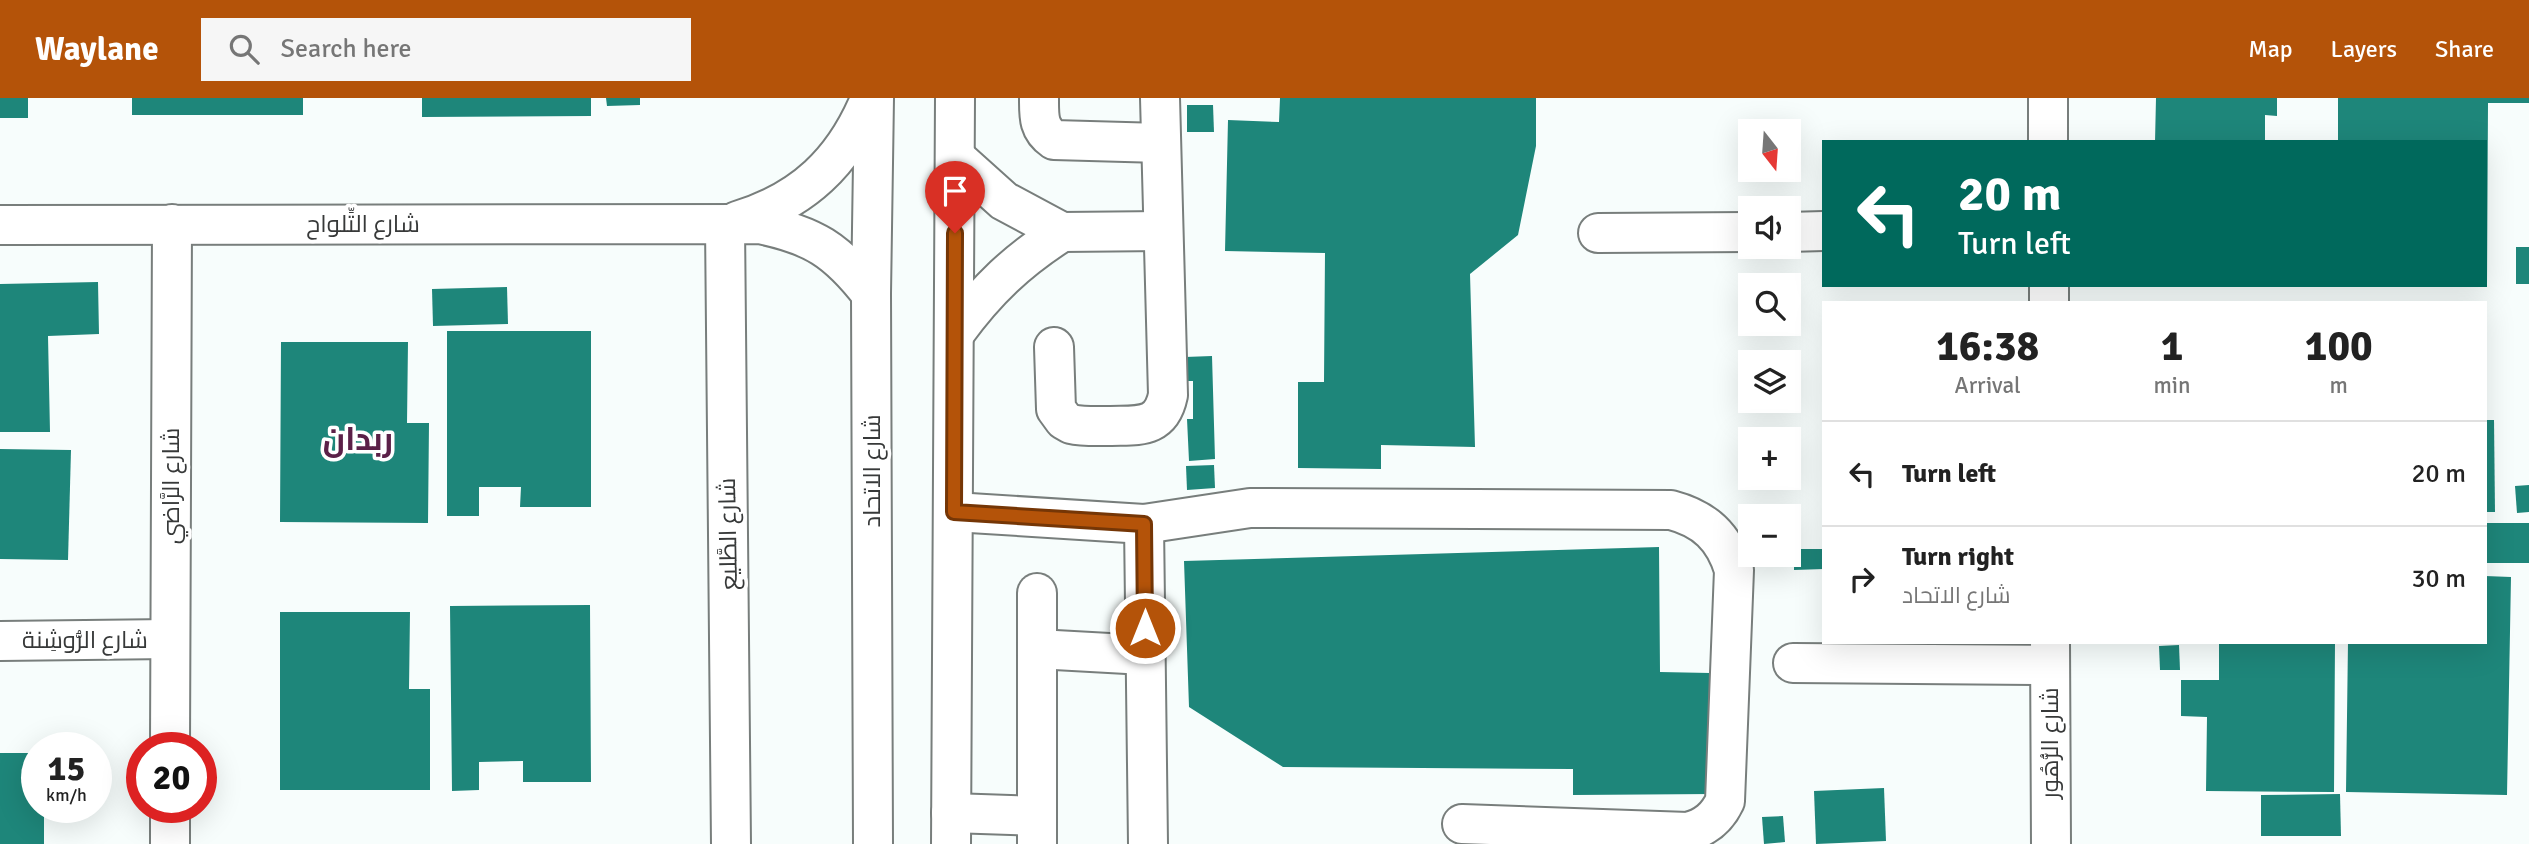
<!DOCTYPE html>
<html lang="en">
<head>
<meta charset="utf-8">
<style>
  :root { --surface:#fff; --page:#f6f6f6; --text:#222; --muted:#767676; --line:#e0e0e0; --accent:#b45309 }
  body { margin:0; font-family:Signika,Cairo,sans-serif; background:var(--page); color:var(--text); height:100vh; display:flex; flex-direction:column; font-size:26px; white-space:nowrap }
  * { box-sizing:border-box; margin:0 }
  p { font-size:23px; color:var(--muted) }
  .icon { flex:none; width:38px; height:38px; fill:none; stroke:currentColor; stroke-width:2; stroke-linecap:round; stroke-linejoin:round }
  .map { position:relative; flex:1; overflow:hidden }
  .details { position:absolute; left:1822px; top:203px; width:665px; height:343px; display:flex; flex-direction:column; background:var(--surface); border-radius:0px; box-shadow:0 7px 28px #0002 }
  .details>* { flex:none }
  .banner { position:absolute; left:1822px; top:42px; width:665px; height:147px; border-radius:0px; box-shadow:0 7px 28px #0002; background:#00695c; color:#fff; overflow:hidden }
  .needle { width:46px; rotate:163deg }
  .buttons { position:absolute; left:1738px; top:21px; display:grid; gap:14px }
  .buttons a { display:grid; place-items:center; width:63px; height:63px; border-radius:0px; background:var(--surface); box-shadow:0 7px 28px #0002; font-size:35px }
  .speed { position:absolute; left:21px; top:634px; display:flex; gap:14px; font-size:35px; font-weight:700; text-align:center }
  .speed>* { display:grid; place-content:center; width:91px; height:91px; border-radius:50%; background:var(--surface); box-shadow:0 7px 28px #0002; line-height:1 }
  .speed small { font-size:18px; font-weight:400 }
  .speed .limit { border:10px solid #d22; background:#fff; color:#111 }
  .pin { position:absolute; display:grid; place-items:center; width:60px; height:60px; color:#fff; margin:-72px -30px; border-radius:50% 50% 50% 0; rotate:-45deg; box-shadow:0 0 7px #0007 }
  .pin .icon { rotate:45deg }
  .me { position:absolute; width:77px; margin:-38px; rotate:0deg; stroke-linejoin:round; filter:drop-shadow(0 0 5px #0008) }
  .turn { display:flex; align-items:center; gap:24px; height:147px; padding:0 21px; font-size:32px }
  .turn .icon { width:91px; height:91px; stroke-width:2.5 }
  .turn b { display:block; font-size:49px; line-height:60px }
  .eta { display:flex; justify-content:space-evenly; align-items:center; height:119px; text-align:center }
  .eta b { font-size:42px; font-weight:700; line-height:49px }
  ul { padding:0; list-style:none }
  li { display:flex; align-items:center; gap:21px; height:105px; padding:0 21px; border-top:2px solid var(--line) }
  li div { flex:1 }
  li b { display:block; font-size:26px }
  li em { font-style:normal }
  header { display:flex; align-items:center; gap:42px; box-sizing:border-box; height:98px; padding:0 35px; background:var(--accent); color:#fff }
  header strong { font-size:33px }
  nav { display:flex; gap:38px; margin-inline-start:auto; font-size:24px }
  .search { width:490px; height:63px; background:var(--page); display:flex; align-items:center; gap:18px; box-sizing:border-box; padding:0 24px; border-radius:0px; color:var(--muted); font-size:26px }
  .map>svg:first-child { display:block }
  .building { fill:#1e867a }
  .lines { fill:none; stroke-linecap:round; stroke-linejoin:round }
  .minor-casing { stroke:#787e7c; stroke-width:42 }
  .minor { stroke:#fff; stroke-width:38 }
  .route-casing { stroke:#753606; stroke-width:18 }
  .route { stroke:#b45309; stroke-width:12 }
  .labels { text-anchor:middle; dominant-baseline:central; stroke-width:7; stroke-linejoin:round; paint-order:stroke }
  .street-label { font-size:24px; fill:#373939; stroke:#fff }
  .district-label { font-size:32px; font-weight:bold; fill:#5b2048; stroke:#fff }
</style>
</head>
<body>
<header>
<strong>Waylane</strong>
<div class="search"><svg class="icon" aria-label="search" viewBox="0 0 24 24"><circle cx="10" cy="10" r="6"/><path d="M15 15l6 6"/></svg>Search here</div>
<nav><a>Map</a><a>Layers</a><a>Share</a></nav>
</header>
<div class="map">
<svg width="2529" height="746" viewBox="0 0 2529 746">
  <rect width="100%" height="100%" fill="#f7fdfc"/>
  <g class="building">
    <rect x="0" y="0" width="28" height="20"/>
    <rect x="132" y="0" width="171" height="17"/>
    <polygon points="422,0 591,0 591,18 422,19"/>
    <polygon points="606,0 640,0 640,7 607,8"/>
    <polygon points="1280,0 1536,0 1536,48 1518,137 1470,176 1475,349 1381,347 1381,371 1298,370 1298,284 1324,284 1325,155 1225,153 1228,22 1279,24"/>
    <polygon points="2156,0 2277,0 2277,18 2265,17 2265,44 2155,44"/>
    <polygon points="2338,0 2529,0 2529,5 2488,5 2487,187 2485,187 2485,44 2338,44"/>
    <polygon points="1187,7 1213,7 1214,34 1187,34"/>
    <rect x="2516" y="149" width="13" height="37"/>
    <polygon points="98,184 99,236 48,238 50,334 0,334 0,186"/>
    <polygon points="507,189 508,226 433,228 432,191"/>
    <polygon points="447,233 591,233 591,409 520,409 521,389 479,389 479,418 447,418"/>
    <polygon points="281,244 408,244 407,325 429,325 428,425 280,424"/>
    <polygon points="1212,258 1215,361 1189,363 1187,321 1193,321 1193,283 1186,283 1185,259"/>
    <polygon points="2485,322 2494,322 2495,414 2485,414"/>
    <polygon points="0,351 71,352 68,462 0,461"/>
    <polygon points="1214,367 1215,390 1187,392 1186,368"/>
    <polygon points="2529,387 2529,414 2517,415 2515,388"/>
    <rect x="2485" y="425" width="44" height="40"/>
    <polygon points="1659,449 1660,574 1710,575 1713,696 1573,697 1573,671 1283,669 1189,609 1184,463"/>
    <polygon points="1794,451 1824,451 1824,471 1794,472"/>
    <polygon points="2485,478 2511,479 2507,697 2346,694 2348,544 2485,544"/>
    <polygon points="590,507 591,684 523,684 523,663 479,664 479,692 452,693 450,508"/>
    <polygon points="280,514 410,514 409,591 430,591 430,692 280,692"/>
    <polygon points="2219,544 2335,544 2334,694 2206,693 2207,619 2181,618 2181,582 2219,582"/>
    <polygon points="2179,547 2180,572 2160,572 2159,548"/>
    <polygon points="0,655 37,655 37,709 44,709 44,746 0,746"/>
    <polygon points="1884,690 1886,743 1816,746 1814,693"/>
    <polygon points="2340,696 2341,738 2261,738 2261,697"/>
    <polygon points="1783,718 1785,744 1764,746 1762,719"/>
  </g>
  <g class="lines">
    <defs>
      <g id="minor">
        <path d="M1039,0c0,18 -1,31 15,42l107,3"/>
        <polyline points="2048,0 2048,44"/>
        <polyline points="955,59 1004,103 1062,134 1163,133"/>
        <path d="M737,123c66,-20 107,-59 133,-122"/>
        <path d="M0,127l759,-1c54,11 78,26 112,70"/>
        <polyline points="725,127 731,746"/>
        <polyline points="1788,134 1824,133"/>
        <polyline points="1598,135 1750,134"/>
        <polyline points="2049,187 2049,205"/>
        <path d="M955,235c32,-44 62,-72 107,-101"/>
        <path d="M1054,249l2,62 8,11 7,4c13,3 27,2 40,2 28,-1 50,3 57,-31l-8,-297"/>
        <path d="M954,414l190,12 106,-16 421,2c34,9 53,27 63,60l-9,231c-8,17 -19,26 -37,31l-226,-8"/>
        <polyline points="1144,426 1148,746"/>
        <polyline points="1037,495 1037,746"/>
        <polyline points="0,543 170,541"/>
        <polyline points="2050,544 2051,746"/>
        <polyline points="1037,551 1145,557"/>
        <polyline points="1793,565 2050,567"/>
        <polyline points="170,649 172,126"/>
        <polyline points="951,715 1037,718"/>
        <polyline points="170,746 170,709"/>
        <polyline points="873,746 871,196 874,0"/>
        <polyline points="951,746 955,0"/>
      </g>
    </defs>
    <use href="#minor" class="minor-casing"/>
    <use href="#minor" class="minor"/>
  </g>
  <g class="lines">
    <defs>
      <polyline id="route" points="955,135 954,414 1144,426 1145,530"/>
    </defs>
    <use href="#route" class="route-casing"/>
    <use href="#route" class="route"/>
  </g>
  <g class="labels">
    <g class="street-label">
      <text x="363" y="126">شارع التِّلواح</text>
      <text transform="translate(872 373) rotate(-90)">شارع الاتحاد</text>
      <text transform="translate(171 388) rotate(-90)">شارع الرَّاضي</text>
      <text transform="translate(728 436) rotate(-91)">شارع الطَّليع</text>
      <text x="85" y="542">شارع الرُّوشِنة</text>
      <text transform="translate(2050 645) rotate(-90)">شارع الزُّهُور</text>
    </g>
    <g class="district-label">
      <text x="358" y="341">ربدان</text>
    </g>
  </g>
</svg>
<div class="buttons">
<a><svg class="needle" viewBox="-14 -14 28 28"><path d="M0-13l5 13h-10z" fill="#e53935"/><path d="M0 13l5-13h-10z" fill="#767676"/></svg></a>
<a><svg class="icon" aria-label="sound" viewBox="0 0 24 24"><path d="M4 9h4l5-4v14l-5-4H4zM17 9q2 3 0 6"/></svg></a>
<a><svg class="icon" aria-label="search" viewBox="0 0 24 24"><circle cx="10" cy="10" r="6"/><path d="M15 15l6 6"/></svg></a>
<a><svg class="icon" aria-label="layers" viewBox="0 0 24 24"><path d="M12 4l9 5-9 5-9-5zM3 14l9 5 9-5"/></svg></a>
<a>+</a>
<a>−</a>
</div>
<div class="speed"><div>15<small>km/h</small></div><div class="limit">20</div></div>
<div class="pin" style="left:955px;top:135px;background:#d93025"><svg class="icon" aria-label="arrive" viewBox="0 0 24 24"><path d="M6 21V4h12l-3 4 3 4H6"/></svg></div>
<svg class="me" style="left:1145px;top:530px" viewBox="-20 -20 40 40"><circle r="17" fill="#b45309" stroke="#fff" stroke-width="3"/><path d="M0-11L8 9 0 5-8 9z" fill="#fff"/></svg>
<div class="banner">
<div class="turn"><svg class="icon" aria-label="left" viewBox="0 0 24 24"><path d="M17 20v-9H6M10 6l-5 5 5 5"/></svg><div><b>20 m</b>Turn left</div></div>
</div>
<section class="details">
<div class="eta">
<div><b>16:38</b><p>Arrival</p></div>
<div><b>1</b><p>min</p></div>
<div><b>100</b><p>m</p></div>
</div>
<ul>
<li><svg class="icon" aria-label="left" viewBox="0 0 24 24"><path d="M17 20v-9H6M10 6l-5 5 5 5"/></svg><div><b>Turn left</b></div><em>20 m</em></li>
<li><svg class="icon" aria-label="right" viewBox="0 0 24 24"><path d="M7 20v-9h11M14 6l5 5-5 5"/></svg><div><b>Turn right</b><p>شارع الاتحاد</p></div><em>30 m</em></li>
</ul>
</section>
</div>
</body>
</html>
